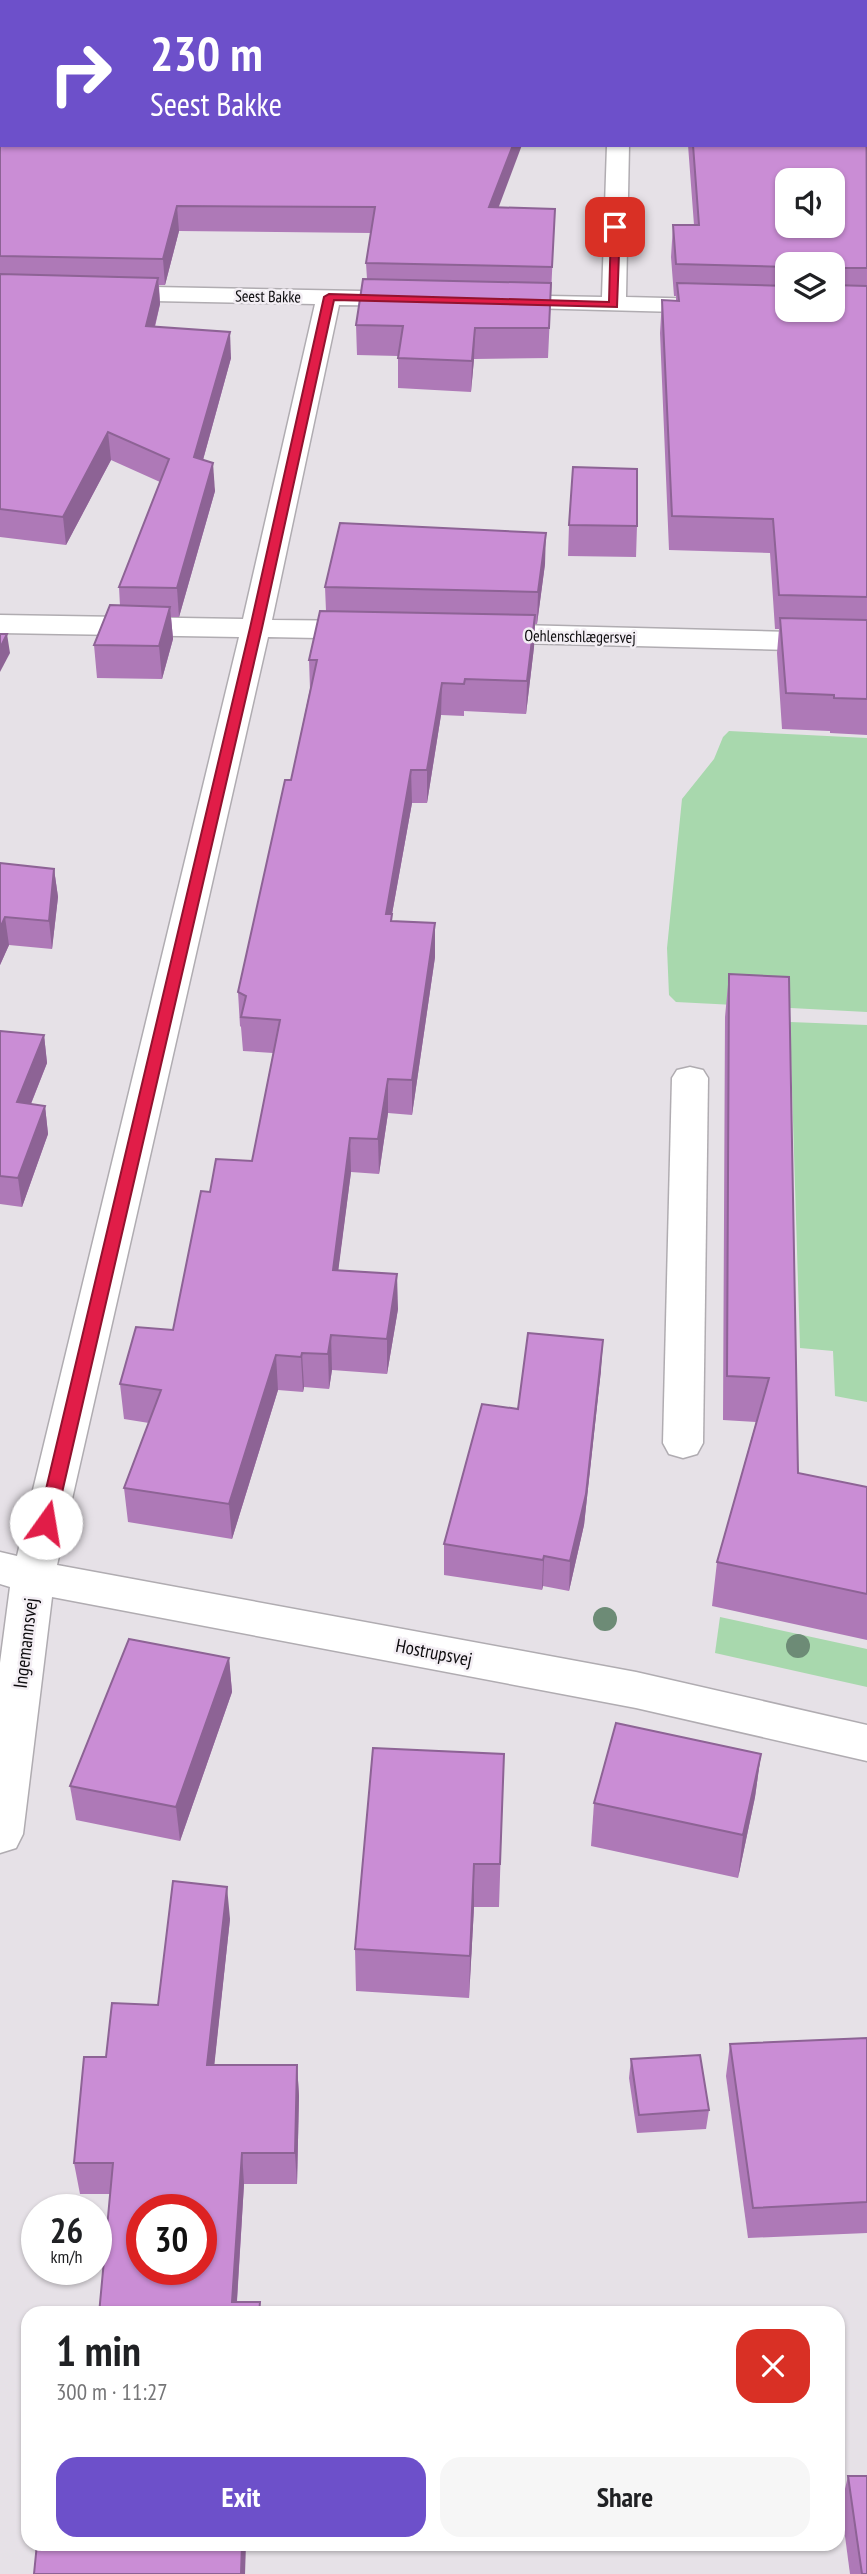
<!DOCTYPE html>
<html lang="en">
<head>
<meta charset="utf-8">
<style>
  :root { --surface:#fff; --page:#f6f6f6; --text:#202124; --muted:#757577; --accent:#6d50ca }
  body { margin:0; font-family:"PT Sans Narrow",sans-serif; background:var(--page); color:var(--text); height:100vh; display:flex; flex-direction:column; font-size:26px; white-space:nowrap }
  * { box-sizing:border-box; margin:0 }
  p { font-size:23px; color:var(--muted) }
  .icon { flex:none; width:38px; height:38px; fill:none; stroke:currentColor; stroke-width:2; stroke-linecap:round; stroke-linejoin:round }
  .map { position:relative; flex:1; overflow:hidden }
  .sheet { position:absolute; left:21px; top:2306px; width:824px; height:245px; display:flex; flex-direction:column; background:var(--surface); border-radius:21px; box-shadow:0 2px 5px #0004 }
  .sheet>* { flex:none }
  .guide { position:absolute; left:0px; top:0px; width:868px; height:147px; box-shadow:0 2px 5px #0004; background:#6d50ca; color:#fff; overflow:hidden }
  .tools { position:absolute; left:775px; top:168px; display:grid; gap:14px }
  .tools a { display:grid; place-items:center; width:70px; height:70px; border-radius:14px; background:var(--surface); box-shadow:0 2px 5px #0004; font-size:35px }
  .speed { position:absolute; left:21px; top:2194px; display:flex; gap:14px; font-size:35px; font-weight:700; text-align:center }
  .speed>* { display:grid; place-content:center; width:91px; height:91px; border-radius:50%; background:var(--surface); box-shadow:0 2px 5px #0004; line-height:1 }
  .speed small { font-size:18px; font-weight:400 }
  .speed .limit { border:10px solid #d22; background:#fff; color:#111 }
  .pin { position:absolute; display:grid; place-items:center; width:60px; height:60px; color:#fff; margin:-30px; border-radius:14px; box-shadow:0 4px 10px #0006 }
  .me { position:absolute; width:77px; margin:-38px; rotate:13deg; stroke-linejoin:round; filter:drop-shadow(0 0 5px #0008) }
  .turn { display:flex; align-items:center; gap:24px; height:147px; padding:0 35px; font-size:32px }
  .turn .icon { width:91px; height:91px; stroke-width:2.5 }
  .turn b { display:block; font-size:49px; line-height:60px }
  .round { display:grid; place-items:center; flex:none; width:74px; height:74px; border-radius:21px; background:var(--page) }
  .summary { display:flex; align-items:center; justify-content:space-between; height:119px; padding:0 35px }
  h1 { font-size:42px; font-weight:700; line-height:52px }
  .action { display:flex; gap:14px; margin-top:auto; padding:14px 35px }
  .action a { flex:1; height:80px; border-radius:21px; background:var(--accent); color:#fff; font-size:28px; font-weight:700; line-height:80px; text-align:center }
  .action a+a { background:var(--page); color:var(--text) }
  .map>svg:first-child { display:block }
  .green { fill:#a8d8ad }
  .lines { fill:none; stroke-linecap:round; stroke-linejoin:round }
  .service-casing { stroke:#b0acb1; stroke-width:3 }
  .minor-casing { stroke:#b0acb1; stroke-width:3 }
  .service { fill:#fff; fill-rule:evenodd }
  .minor { fill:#fff; fill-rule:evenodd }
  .tree { fill:#6d8b76 }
  .wall { fill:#ae79b7; fill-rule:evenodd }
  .shaded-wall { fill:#8d6395 }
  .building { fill:#ca8dd5; stroke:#8d6395; stroke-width:2; fill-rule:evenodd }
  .route { fill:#e11d48; stroke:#92132f; stroke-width:2 }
  .labels { text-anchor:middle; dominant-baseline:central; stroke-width:5; stroke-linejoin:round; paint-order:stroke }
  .far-street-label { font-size:16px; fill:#0d0c0e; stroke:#f3eef4 }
  .street-label { font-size:19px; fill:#0d0c0e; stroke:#f3eef4 }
</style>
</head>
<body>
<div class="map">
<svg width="867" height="2574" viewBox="0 0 867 2574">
  <rect width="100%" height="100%" fill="#e6e1e7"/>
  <g class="green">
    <polygon points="729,731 867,738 867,1012 676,1002 669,995 667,948 682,799 714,759 723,737"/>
    <polygon points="790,1022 867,1025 867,1402 835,1396 833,1351 800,1348"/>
    <polygon points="720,1617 867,1649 867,1687 715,1653"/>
  </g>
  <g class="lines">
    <defs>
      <polygon id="service" points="690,1067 703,1070 708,1078 703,1443 697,1454 683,1458 669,1454 663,1443 672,1078 677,1070"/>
      <g id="minor">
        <polygon points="721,0 742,0 720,2"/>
        <polygon points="607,145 629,145 626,297 788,301 788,310 799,310 797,313 788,315 490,307 487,302 490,297 499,295 602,297"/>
        <polygon points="0,284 414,292 423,294 426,299 423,304 414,306 339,305 272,620 369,621 379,624 384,630 379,636 369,639 268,637 57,1565 636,1672 867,1725 867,1761 636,1708 52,1597 23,1834 16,1848 0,1853 0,1663 10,1587 0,1584 0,1552 17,1556 239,637 0,633 0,615 243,619 315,304 0,298"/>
        <polygon points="482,624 867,634 867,652 482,642 472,639 467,633 472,627"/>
      </g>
    </defs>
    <use href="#service" class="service-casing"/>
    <use href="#minor" class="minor-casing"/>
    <use href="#service" class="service"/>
    <use href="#minor" class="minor"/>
  </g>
  <g class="tree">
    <circle cx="605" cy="1619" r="12"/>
    <circle cx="798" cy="1646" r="12"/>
  </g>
  <g class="wall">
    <polygon points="0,0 2,2 498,208 555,209 548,358 474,359 471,392 398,388 398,356 357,355 356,325 367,279 366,263 371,233 179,231 165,285 159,285 160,304 155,327 231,358 203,460 215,491 179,617 171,617 173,639 162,679 97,678 94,645 120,606 119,587 160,482 111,460 66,545 0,537"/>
    <path d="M867,8v727l-37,-2v-2l-48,-2 -5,-76 2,-24h-4l-5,-76 -101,-3 -9,-217 2,-33 14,1v-5h-2l-3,-39 2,-32h21l-6,-80h178zM788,264h45v46h-45z"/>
    <polygon points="569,525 637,526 636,557 568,556"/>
    <polygon points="545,564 537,624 535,624 534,647 526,714 464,711 464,716 441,715 427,803 412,803 392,914 392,921 435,923 435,957 412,1115 388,1113 379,1174 351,1172 338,1270 398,1309 387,1374 332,1370 329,1389 304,1387 303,1392 278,1390 232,1539 128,1522 124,1488 149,1423 124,1419 120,1384 173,1330 210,1192 252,1161 273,1053 243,1051 241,1027 240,1026 238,992 291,780 310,689 309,660 326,611 325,587"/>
    <polygon points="0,863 54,869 58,897 52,949 9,945 0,965"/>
    <polygon points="729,974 798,1473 867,1487 867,1640 712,1606 717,1562 756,1422 723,1420 725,1017"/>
    <polygon points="0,1031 44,1035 47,1063 31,1104 45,1106 48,1134 22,1207 0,1204 0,1205"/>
    <polygon points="601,1370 584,1525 569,1591 543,1586 542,1590 444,1575 444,1544 518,1409"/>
    <polygon points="229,1658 232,1692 180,1841 76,1820 70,1786"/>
    <polygon points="504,1754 499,1907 474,1907 469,1998 356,1991 355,1949"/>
    <polygon points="761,1754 755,1797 738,1878 591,1846 594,1803"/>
    <polygon points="230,1919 214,2065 297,2065 299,2096 297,2184 244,2184 237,2302 99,2314 110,2194 80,2194 74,2163 158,2005"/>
    <polygon points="867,2038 867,2233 748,2238 726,2076 730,2044"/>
    <polygon points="631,2059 709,2110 706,2129 637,2133 629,2078"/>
    <polygon points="848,2476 867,2574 850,2574 841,2506"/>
  </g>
  <g class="shaded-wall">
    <polygon points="633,0 659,0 657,2 631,2"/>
    <polygon points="513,145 522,145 489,233 489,207"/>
    <polygon points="177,206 179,231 165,285 163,259"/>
    <polygon points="158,278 160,304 148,353 146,326"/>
    <polygon points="475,328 474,359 471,392 472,361"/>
    <polygon points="230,332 231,358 196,485 194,457"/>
    <polygon points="108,432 111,460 66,545 63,517"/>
    <polygon points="213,463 215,491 179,617 177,588"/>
    <polygon points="546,533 545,564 537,624 538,592"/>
    <polygon points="170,607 173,639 162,679 159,646"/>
    <polygon points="535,615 534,647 526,714 527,681"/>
    <polygon points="7,634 10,653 0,672 0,648"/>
    <polygon points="442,683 441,715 427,803 427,770"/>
    <polygon points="411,770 412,803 392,914 392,948 386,914"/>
    <polygon points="54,869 58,897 52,949 49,921"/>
    <polygon points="5,917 9,945 0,965 0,928"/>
    <polygon points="435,923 435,957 412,1115 412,1080"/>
    <polygon points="44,1035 47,1063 20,1131 17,1102"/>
    <polygon points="388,1079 388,1113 379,1174 378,1139"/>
    <polygon points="45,1106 48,1134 22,1207 18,1178"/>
    <polygon points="350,1138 351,1172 334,1304 333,1270"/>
    <polygon points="397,1274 398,1309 387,1374 387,1339"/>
    <polygon points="331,1335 332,1370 329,1389 328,1354"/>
    <polygon points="603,1340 601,1370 584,1525 569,1591 570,1561"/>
    <polygon points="302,1353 304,1387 303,1392 301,1357"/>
    <polygon points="276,1355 278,1390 232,1539 229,1504"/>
    <polygon points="544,1556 543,1586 542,1590 543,1560"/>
    <polygon points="229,1658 232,1692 180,1841 176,1807"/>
    <polygon points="761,1754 755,1797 738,1878 743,1835"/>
    <polygon points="474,1864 474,1907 469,1998 470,1956"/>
    <polygon points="227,1887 230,1919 211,2096 207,2065"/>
    <polygon points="297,2065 299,2096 297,2184 295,2153"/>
    <polygon points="242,2153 244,2184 236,2314 232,2302"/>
    <polygon points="242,2544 246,2544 245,2574 241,2574"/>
  </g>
  <g class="building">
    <polygon points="0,0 633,0 631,2 2,2 2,74 1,66 0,66"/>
    <polygon points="773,0 834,0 837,2 772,2"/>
    <path d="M866,8l1,260h-33l-1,8v-12h-45v3l-112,-3 -3,-39h26l-6,-80h173zM788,180h45v46h-45z"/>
    <polygon points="2,80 2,145 513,145 489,207 555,209 552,267 366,263 375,207 177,206 163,259 0,256 0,81"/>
    <polygon points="0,274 158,278 146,326 230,332 194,457 213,463 177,588 119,587 169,459 108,432 63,517 0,509"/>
    <polygon points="363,279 551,283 549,328 475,328 472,361 398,358 403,326 356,325"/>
    <polygon points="677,283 788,286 788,310 833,310 833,285 867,286 867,597 779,595 773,519 672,516 662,300 679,301"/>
    <polygon points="573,467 637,469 637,526 569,525"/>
    <polygon points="340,523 546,533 538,592 325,587"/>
    <polygon points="110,605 170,607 159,646 94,645"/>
    <polygon points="320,611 535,615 527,681 465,679 464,684 442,683 427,770 411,770 386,914 392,914 391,921 435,923 412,1080 388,1079 378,1139 350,1138 333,1270 397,1274 387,1339 331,1335 328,1354 302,1353 301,1357 276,1355 229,1504 124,1488 161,1390 120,1384 136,1327 173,1330 201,1191 210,1192 216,1159 252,1161 280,1020 241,1017 246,996 238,992 285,780 291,780 317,660 309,660"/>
    <polygon points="780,618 867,620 867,699 834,698 834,695 786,693"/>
    <polygon points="0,634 7,634 0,648"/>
    <polygon points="0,863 54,869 49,921 5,917 0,928"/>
    <polygon points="729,974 789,977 798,1473 867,1487 867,1594 717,1562 769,1378 727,1376"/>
    <polygon points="0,1031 44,1035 17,1102 45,1106 18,1178 0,1176"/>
    <polygon points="528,1333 603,1340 586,1494 570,1561 544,1556 543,1560 444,1544 482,1404 518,1409"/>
    <polygon points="129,1639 229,1658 176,1807 70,1786"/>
    <polygon points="616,1723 761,1754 743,1835 594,1803"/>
    <polygon points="373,1748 504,1754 500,1864 474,1864 470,1956 355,1949"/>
    <path d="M173,1881l54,6 -20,178h90l-2,88h-53l-10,149h28l-1,12h-160l14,-151h-39l10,-106h22l6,-54 46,2zM142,2210h59v60h-59z"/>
    <polygon points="867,2038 867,2202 753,2208 730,2044"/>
    <polygon points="700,2055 709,2110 639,2115 631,2059"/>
    <polygon points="848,2476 867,2476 867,2574 862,2574"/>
    <polygon points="37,2544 242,2544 241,2574 34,2574"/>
  </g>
  <polygon class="route" points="615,224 620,227 617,307 334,300 262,628 55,1523 52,1528 40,1528 38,1523 250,628 324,297 329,294 609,302 611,227"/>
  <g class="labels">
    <g class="far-street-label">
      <text transform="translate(268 296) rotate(1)">Seest Bakke</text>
      <text transform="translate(580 636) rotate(1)">Oehlenschlægersvej</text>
    </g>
    <g class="street-label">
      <text transform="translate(25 1643) rotate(-83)">Ingemannsvej</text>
      <text transform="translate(434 1652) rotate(11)">Hostrupsvej</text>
    </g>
  </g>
</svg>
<div class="tools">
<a><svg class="icon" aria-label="sound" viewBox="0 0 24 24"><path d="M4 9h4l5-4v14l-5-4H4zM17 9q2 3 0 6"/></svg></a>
<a><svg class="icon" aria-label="layers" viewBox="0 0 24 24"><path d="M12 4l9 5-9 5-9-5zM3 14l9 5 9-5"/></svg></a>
</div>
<div class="speed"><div>26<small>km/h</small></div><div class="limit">30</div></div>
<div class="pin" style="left:615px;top:227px;background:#d93025"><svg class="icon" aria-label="arrive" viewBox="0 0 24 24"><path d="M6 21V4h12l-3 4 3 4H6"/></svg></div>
<svg class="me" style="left:46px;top:1523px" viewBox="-20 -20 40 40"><circle r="19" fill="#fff"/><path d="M0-13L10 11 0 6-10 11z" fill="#e11d48"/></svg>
<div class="guide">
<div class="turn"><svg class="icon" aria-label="right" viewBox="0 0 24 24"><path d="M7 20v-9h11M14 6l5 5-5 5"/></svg><div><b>230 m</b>Seest Bakke</div></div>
</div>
<section class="sheet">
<div class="summary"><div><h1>1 min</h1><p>300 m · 11:27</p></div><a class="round" style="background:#d93025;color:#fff"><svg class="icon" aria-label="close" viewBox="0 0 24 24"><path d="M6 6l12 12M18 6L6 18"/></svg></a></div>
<div class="action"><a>Exit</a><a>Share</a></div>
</section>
</div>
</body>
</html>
